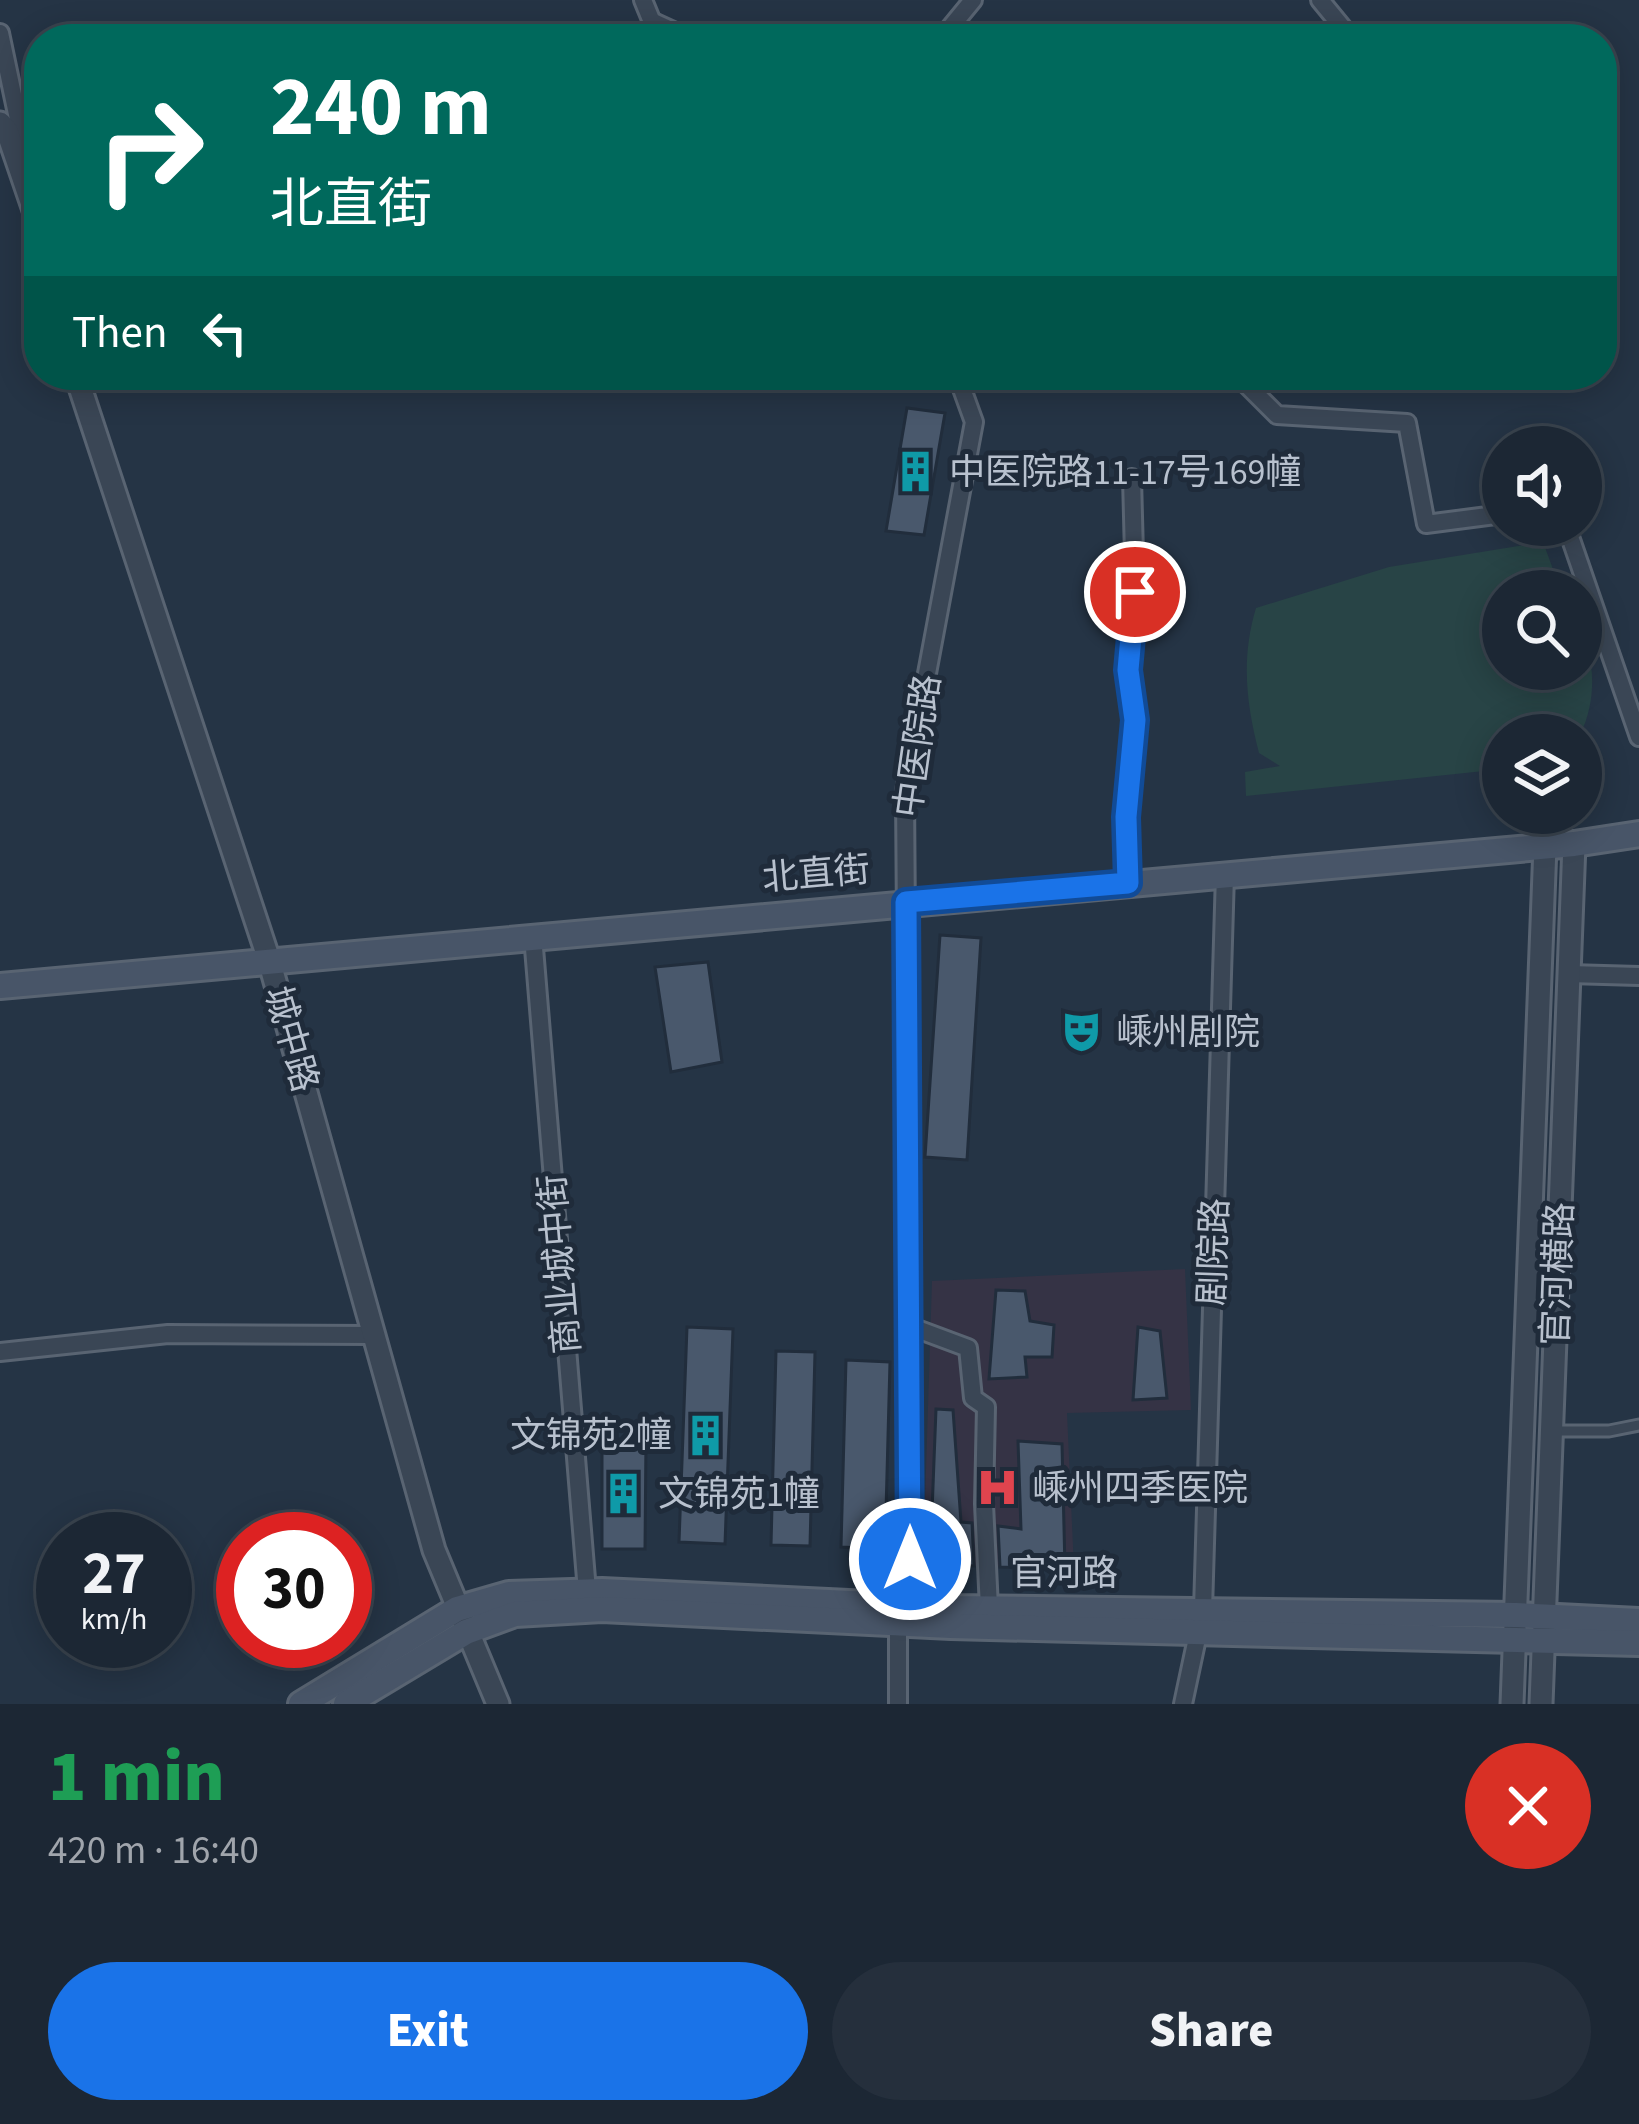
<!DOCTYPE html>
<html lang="en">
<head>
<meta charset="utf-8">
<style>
  :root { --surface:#1c2734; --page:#252f3c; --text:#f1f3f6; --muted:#a0a5ac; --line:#3a444f; --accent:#1a73e8 }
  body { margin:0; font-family:"Source Sans 3","Noto Sans SC",sans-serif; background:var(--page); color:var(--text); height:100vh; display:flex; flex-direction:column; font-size:45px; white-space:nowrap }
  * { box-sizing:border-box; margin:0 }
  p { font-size:39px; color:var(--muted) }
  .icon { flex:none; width:66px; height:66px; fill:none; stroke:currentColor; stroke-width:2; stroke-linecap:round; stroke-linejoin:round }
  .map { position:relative; height:1704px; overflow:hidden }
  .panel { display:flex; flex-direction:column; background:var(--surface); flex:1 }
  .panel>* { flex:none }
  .guide { position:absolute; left:24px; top:24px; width:1593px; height:366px; border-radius:48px; box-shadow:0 6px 30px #0003,0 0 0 3px var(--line); background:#00695c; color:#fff; overflow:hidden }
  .tools { position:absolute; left:1482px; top:426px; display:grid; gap:24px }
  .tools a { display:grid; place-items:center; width:120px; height:120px; border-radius:50%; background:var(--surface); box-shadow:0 6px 30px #0003,0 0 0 3px var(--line); font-size:60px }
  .speed { position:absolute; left:36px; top:1512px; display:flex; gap:24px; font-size:60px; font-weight:700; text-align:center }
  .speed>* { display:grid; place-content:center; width:156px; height:156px; border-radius:50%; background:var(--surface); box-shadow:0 6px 30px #0003,0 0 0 3px var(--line); line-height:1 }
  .speed small { font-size:30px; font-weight:400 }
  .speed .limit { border:18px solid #d22; background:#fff; color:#111 }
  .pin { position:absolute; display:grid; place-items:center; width:102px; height:102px; color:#fff; margin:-51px; border:6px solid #fff; border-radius:50%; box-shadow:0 3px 12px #0007 }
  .me { position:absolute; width:132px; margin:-66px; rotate:0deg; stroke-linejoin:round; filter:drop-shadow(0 0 9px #0008) }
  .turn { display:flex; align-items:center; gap:42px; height:252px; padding:0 48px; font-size:54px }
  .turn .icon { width:156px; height:156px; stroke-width:2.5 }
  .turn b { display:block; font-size:84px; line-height:102px }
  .then { display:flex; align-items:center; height:114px; padding:0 48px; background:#0003; gap:24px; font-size:45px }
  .round { display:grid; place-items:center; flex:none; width:126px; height:126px; border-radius:63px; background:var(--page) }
  .overview { display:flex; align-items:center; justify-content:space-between; height:204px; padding:0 48px }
  h1 { font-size:72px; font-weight:800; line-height:90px; color:#1e9e55 }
  .primary-button { display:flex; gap:24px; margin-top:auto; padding:24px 48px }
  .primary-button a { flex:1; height:138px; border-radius:72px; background:var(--accent); color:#fff; font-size:48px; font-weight:800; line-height:138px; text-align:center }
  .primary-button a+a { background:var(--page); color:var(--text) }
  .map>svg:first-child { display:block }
  .medical { fill:#353345 }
  .garden { fill:#284446 }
  .building { fill:#49586c; stroke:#212d3c; stroke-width:3 }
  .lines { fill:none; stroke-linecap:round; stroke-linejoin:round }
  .service-casing { stroke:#596472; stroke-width:15 }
  .minor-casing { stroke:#596472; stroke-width:22 }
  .tertiary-casing { stroke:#596472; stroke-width:27 }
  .secondary-casing { stroke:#596472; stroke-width:30 }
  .service { stroke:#3a4655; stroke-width:9 }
  .minor { stroke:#3a4655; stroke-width:16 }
  .tertiary { stroke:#3a4655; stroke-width:21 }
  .secondary { stroke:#485568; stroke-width:24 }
  .route-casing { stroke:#114b97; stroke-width:30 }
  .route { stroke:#1a73e8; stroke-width:21 }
  .labels { text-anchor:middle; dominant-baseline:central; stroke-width:10; stroke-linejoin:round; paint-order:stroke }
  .poi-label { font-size:36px; fill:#b8c1ce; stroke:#1f2b3a; text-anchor:start }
  .street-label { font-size:36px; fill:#b8c1ce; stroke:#1f2b3a }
</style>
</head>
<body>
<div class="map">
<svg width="1639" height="1704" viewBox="0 0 1639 1704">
  <rect width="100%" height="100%" fill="#253445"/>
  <polygon class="medical" points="1185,1269 1191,1410 1067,1413 1074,1569 923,1564 932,1281"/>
  <path class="garden" d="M1543,542l18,49h-58v78h78v-47c13,38 17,76 -1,113h-77v34l-257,27 -1,-24 35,-6 -21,-13c-13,-50 -18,-95 -3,-145l133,-41z"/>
  <g class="building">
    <polygon points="907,408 945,413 924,535 886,531"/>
    <polygon points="940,935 981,938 967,1160 925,1157"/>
    <polygon points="708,962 722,1062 671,1072 655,967"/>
    <polygon points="996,1290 1025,1291 1030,1321 1054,1325 1052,1357 1025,1357 1027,1377 989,1379"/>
    <polygon points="687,1327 733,1329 725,1544 679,1542"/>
    <polygon points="1138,1327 1160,1331 1167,1398 1133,1400"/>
    <polygon points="776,1351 815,1352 810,1546 771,1545"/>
    <polygon points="846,1360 890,1362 885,1549 841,1547"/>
    <polygon points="936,1409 953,1410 961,1522 972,1523 974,1566 930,1564"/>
    <polygon points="602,1439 646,1439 645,1549 602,1549"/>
    <polygon points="1018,1441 1062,1444 1065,1569 1000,1567 998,1526 1021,1529"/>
  </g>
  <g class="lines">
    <defs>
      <g id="service">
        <polyline points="649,16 699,39"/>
        <polyline points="792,39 820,34 875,39"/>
        <polyline points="1552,1431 1609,1431 1639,1425"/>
      </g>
      <g id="minor">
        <polyline points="643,0 659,39"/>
        <polyline points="1320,0 1352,39"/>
        <polyline points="0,33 29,171"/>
        <polyline points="941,39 973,0"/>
        <polyline points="1237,375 1277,415 1407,423 1426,524 1503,514"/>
        <polyline points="1566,525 1639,737"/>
        <polyline points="1128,883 1125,817 1135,720 1128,670 1135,593 1132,478"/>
        <polyline points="533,936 587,1591"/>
        <polyline points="1569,974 1639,976"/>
        <polyline points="909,1326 968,1348 973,1398 986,1407 984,1504 989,1608"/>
        <polyline points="0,1352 168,1334 374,1335"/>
        <polyline points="898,1704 898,1624 911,1606 905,791 974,422 957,375"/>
        <polyline points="1183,1704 1203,1610 1225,874"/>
      </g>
      <g id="tertiary">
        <polyline points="0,123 7,131 39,225"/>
        <polyline points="76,375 269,960 434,1550 498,1704"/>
        <polyline points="1512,1704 1545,846"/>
        <polyline points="1541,1704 1574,844"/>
      </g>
      <g id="secondary">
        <polyline points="0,986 1574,844 1639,834"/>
        <polyline points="301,1704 457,1609 509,1594 602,1591 951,1608 1516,1615 1639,1621"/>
        <polyline points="346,1704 466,1632 515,1614 602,1609 951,1626 1639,1643"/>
      </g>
    </defs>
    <use href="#service" class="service-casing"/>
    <use href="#minor" class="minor-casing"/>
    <use href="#tertiary" class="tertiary-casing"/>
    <use href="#secondary" class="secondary-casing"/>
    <use href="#service" class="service"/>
    <use href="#minor" class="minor"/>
    <use href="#tertiary" class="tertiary"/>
    <use href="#secondary" class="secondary"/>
  </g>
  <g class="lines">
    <defs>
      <polyline id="route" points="910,1559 906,902 1128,883 1126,817 1135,720 1128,670 1135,592"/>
    </defs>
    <use href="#route" class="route-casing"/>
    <use href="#route" class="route"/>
  </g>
  <defs>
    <symbol id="building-bare" viewBox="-9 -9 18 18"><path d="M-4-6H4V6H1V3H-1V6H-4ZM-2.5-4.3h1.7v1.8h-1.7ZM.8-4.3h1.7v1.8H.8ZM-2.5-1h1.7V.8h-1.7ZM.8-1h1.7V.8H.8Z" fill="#0f9aa8" stroke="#1f2b3a" stroke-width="2.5" paint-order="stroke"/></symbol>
    <symbol id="theatre-bare" viewBox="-9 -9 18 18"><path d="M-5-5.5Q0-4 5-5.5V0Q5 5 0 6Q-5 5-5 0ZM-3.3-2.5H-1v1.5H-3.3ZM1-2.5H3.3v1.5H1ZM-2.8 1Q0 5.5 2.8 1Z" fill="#0f9aa8" stroke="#1f2b3a" stroke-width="2.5" paint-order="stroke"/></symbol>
    <symbol id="hospital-bare" viewBox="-9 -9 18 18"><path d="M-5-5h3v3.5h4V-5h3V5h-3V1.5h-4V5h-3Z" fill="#e0444e" stroke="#1f2b3a" stroke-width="2.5" paint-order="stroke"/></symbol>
  </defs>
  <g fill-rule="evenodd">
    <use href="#building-bare" x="886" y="442" width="59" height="59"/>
    <use href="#theatre-bare" x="1052" y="1002" width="59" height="59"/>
    <use href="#building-bare" x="676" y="1406" width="59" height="59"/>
    <use href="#hospital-bare" x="968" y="1458" width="59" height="59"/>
    <use href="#building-bare" x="594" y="1464" width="59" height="59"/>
  </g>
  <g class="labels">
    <g class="poi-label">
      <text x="949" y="472">中医院路11-17号169幢</text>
      <text x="1116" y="1032">嵊州剧院</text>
      <text x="672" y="1435" text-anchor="end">文锦苑2幢</text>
      <text x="1032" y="1488">嵊州四季医院</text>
      <text x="658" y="1494">文锦苑1幢</text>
    </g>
    <g class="street-label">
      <text transform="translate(918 746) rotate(-82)">中医院路</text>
      <text transform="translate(816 874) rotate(-5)">北直街</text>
      <text transform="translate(291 1039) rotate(74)">城中路</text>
      <text transform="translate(1214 1252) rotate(-88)">剧院路</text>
      <text transform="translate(560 1264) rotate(-95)">商业城中街</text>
      <text transform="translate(1558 1274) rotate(-88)">官河横路</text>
      <text x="1064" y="1573">官河路</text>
    </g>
  </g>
</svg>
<div class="tools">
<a><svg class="icon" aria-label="sound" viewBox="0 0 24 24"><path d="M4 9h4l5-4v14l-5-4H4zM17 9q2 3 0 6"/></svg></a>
<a><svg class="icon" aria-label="search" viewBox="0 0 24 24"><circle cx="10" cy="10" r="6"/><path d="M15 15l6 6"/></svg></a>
<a><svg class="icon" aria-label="layers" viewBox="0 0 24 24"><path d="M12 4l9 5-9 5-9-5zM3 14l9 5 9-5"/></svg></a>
</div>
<div class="speed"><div>27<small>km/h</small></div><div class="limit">30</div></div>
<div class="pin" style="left:1135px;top:592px;background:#d93025"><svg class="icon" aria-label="arrive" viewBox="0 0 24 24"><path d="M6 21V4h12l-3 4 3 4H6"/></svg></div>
<svg class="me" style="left:910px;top:1559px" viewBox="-20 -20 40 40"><circle r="17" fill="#1a73e8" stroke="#fff" stroke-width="3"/><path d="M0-11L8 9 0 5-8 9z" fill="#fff"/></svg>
<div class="guide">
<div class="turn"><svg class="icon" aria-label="right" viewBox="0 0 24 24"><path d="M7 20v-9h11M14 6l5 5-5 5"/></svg><div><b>240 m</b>北直街</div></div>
<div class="then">Then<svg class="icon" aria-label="left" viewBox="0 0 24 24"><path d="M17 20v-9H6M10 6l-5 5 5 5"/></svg></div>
</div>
</div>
<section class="panel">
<div class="overview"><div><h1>1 min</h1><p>420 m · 16:40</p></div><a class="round" style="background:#d93025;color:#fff"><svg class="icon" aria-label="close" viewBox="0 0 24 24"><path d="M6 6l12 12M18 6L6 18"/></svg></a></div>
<div class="primary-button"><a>Exit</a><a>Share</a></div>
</section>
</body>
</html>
